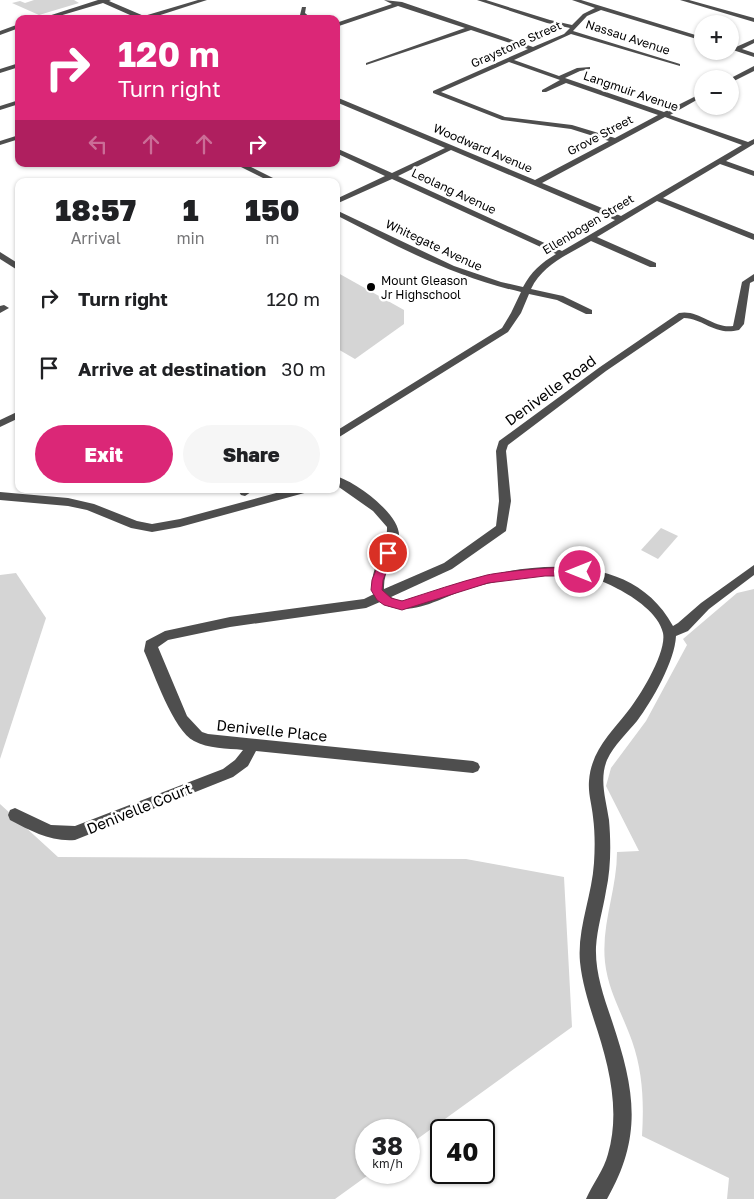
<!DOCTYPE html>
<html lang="en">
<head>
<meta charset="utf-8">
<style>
  :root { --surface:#fff; --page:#f6f6f6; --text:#202124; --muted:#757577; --accent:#db2777 }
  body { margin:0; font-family:"Golos Text",sans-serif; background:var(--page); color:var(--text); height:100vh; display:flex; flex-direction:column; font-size:19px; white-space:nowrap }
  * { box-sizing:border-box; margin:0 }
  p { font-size:16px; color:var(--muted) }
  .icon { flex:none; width:28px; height:28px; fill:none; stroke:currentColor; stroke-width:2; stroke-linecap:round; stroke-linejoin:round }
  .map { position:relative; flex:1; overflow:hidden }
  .sheet { position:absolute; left:15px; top:178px; width:325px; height:315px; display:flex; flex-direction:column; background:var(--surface); border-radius:10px; box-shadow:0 1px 4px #0004 }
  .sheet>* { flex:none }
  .guide { position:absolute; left:15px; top:15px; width:325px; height:152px; border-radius:10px; box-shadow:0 1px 4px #0004; background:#db2777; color:#fff; overflow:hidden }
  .controls { position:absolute; left:694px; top:15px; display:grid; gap:10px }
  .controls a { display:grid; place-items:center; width:45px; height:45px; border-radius:50%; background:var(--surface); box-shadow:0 1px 4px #0004; font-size:25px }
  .speed { position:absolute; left:355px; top:1119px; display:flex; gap:10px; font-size:25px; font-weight:700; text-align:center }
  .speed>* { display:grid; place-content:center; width:65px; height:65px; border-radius:50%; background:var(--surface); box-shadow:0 1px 4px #0004; line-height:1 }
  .speed small { font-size:12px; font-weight:400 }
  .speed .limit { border:2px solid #111; border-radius:8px; background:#fff; color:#111 }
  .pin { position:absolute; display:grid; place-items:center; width:42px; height:42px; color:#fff; margin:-21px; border:2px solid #fff; border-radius:50%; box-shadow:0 1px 5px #0007 }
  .me { position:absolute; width:55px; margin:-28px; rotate:270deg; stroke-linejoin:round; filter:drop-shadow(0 0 4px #0008) }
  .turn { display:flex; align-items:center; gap:18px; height:105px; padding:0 20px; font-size:22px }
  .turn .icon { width:65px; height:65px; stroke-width:2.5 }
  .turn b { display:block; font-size:35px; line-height:42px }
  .lanes { display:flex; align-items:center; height:48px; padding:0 20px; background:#0003; justify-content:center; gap:25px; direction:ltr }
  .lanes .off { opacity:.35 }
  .eta { display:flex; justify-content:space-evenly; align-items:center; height:85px; text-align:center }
  .eta b { font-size:30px; font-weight:800; line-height:35px }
  .cta { display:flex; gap:10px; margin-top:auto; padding:10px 20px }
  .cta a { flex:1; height:58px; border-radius:30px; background:var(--accent); color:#fff; font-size:20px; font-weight:800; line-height:58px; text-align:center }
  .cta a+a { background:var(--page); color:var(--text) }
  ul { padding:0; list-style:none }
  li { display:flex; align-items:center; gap:15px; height:70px; padding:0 20px }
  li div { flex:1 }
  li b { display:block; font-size:19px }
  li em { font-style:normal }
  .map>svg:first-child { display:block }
  .green { fill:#d5d5d5 }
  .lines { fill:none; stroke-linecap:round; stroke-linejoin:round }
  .minor { fill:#4e4e4e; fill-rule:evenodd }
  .route { fill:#db2777; stroke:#8e194d }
  .poi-dot { fill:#000; stroke:#fff; stroke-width:2 }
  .labels { text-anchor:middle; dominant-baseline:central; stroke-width:5; stroke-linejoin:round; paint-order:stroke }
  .far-street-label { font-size:12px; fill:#000; stroke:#fff }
  .far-poi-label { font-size:12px; fill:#000; stroke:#fff; text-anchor:start }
  .street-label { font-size:15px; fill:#000; stroke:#fff }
</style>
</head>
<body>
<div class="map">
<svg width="754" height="1199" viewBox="0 0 754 1199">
  <rect width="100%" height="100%" fill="#fff"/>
  <g class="green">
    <polygon points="34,0 74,0 79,3 39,15 12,3 20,1 25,3"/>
    <polygon points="338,273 404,310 404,324 355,359 336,348 336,274"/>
    <polygon points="661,528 678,536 658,559 641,550"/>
    <polygon points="16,573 46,618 0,759 0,575"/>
    <path d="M754,589v610h-27l2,-21 -87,-42c2,-32 1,-64 -10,-95 -9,-26 -24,-50 -27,-79 -4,-38 12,-72 12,-110l22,-1 -33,-65 5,-18 35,-47 41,-76 -4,-6 54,-46z"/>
    <polygon points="0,804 58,857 466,859 564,877 572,1027 409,1145 409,1130 366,1130 366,1172 371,1173 335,1199 0,1199"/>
  </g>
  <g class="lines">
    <g class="minor">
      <polygon points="98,0 111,0 109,1 144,16 198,0 207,0 148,19 139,19 103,3 49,19 39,19"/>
      <path d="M384,0l18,2 131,45 31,-13 6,-6 -23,-5 -70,-23h9l64,20 22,5 11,-11 12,-6 -23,-8h9l121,37v4l-2,-1 -99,-30 -14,6 -14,15 107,33v2l-109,-32 -57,26 45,16 18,-8 13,-1v2l-10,2 -15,7 99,34 38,-19v4l-32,18 78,27 6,-3v5l-28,17 28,10v5l-34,-12 -57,34 91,36v6l-97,-39 -60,36 59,26v4h-6l-59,-26c-22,13 -48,23 -60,48l32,7 29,14v4h-6l-29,-14 -28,-6 -8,19 -13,19 -172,107v-8l166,-103 9,-15 10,-21c-67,-15 -125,-46 -185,-77v-5l118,56 47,16 22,5c8,-15 18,-24 33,-33l-164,-75 -56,25v-5l49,-23 -49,-23v-5l56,25 53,-25 -109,-46v-5l199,83 74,-39 -38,-12 -69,-9 -69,-27v-2l95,-42 -57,-19 -105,35v-2l99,-35 -67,-22 -62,21v-4l56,-19zM509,62l51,18 -18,10v2h4l20,-9 92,32 -43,23 -43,-13 -67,-8 -64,-25zM665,117l77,28 -121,71 -79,-33zM451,150l164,70 -53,31 -164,-75z"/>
      <polygon points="680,0 689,0 754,18 754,22"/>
      <polygon points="302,7 306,7 305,13 312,19 305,19 300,15"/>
      <polygon points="19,24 19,28 0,35 0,31"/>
      <polygon points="754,39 754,43 742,49 754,53 754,57 730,49 730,45 736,47"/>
      <polygon points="19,63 19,67 0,73 0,69"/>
      <polygon points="754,66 754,71 730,83 729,79"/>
      <polygon points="19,100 19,104 0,110 0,106"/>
      <polygon points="19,135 19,139 0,145 0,141"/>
      <polygon points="235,164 245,164 279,181 269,181"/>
      <polygon points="0,252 19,264 19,271 0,259"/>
      <path d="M754,274v7l-4,2 -6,41 -5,6c-25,6 -34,-11 -55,-12l-78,53 -98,74 -2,6 5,50 -5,30 -54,38 -61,28c18,12 47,-8 65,-13 70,-22 175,-36 217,42l5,-3 23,-20 53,-38v10l-45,34 -21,22 -12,5c-1,25 -24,65 -39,85 -10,12 -23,24 -30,39 -8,20 -1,39 2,60 2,23 2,48 -3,71 -3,19 -9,37 -10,56 -1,26 8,50 16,74 22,66 32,114 -5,178h-21c7,-16 18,-29 22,-45 13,-45 0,-92 -14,-134 -6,-19 -12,-38 -14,-58 -3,-33 12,-66 14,-99 1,-15 1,-31 -1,-46 -1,-12 -5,-23 -4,-36 2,-30 22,-48 39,-70 12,-15 39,-59 35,-78 -4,-19 -29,-36 -45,-44 -43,-25 -102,-13 -147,-1 -29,8 -62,33 -91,14l-14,6 -136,19 -62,13 -10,7 29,69 15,16 6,2 265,27 5,2 2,4 -2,4 -5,2 -217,-22 -8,15 -15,11 -158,63c-24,2 -44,-9 -65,-20l-2,-5 2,-5 5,-2 36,17 24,1 148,-57 12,-9 8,-10c-16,-2 -35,-1 -49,-9 -21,-11 -40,-68 -50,-90l2,-10 19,-10 65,-14 134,-18 10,-5c-9,-19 14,-45 13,-67l-14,-16 -37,-26v-9c20,6 66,39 63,62 -3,18 -16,33 -15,51l60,-26 52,-37 3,-25 -3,-50 3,-10 101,-74 79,-54c20,-4 35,16 54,13l9,-44z"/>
      <polygon points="4,305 9,308 0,313 0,306"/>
      <polygon points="19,411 19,418 0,427 0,420"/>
      <polygon points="237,489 249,489 251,492 245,496 241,495"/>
      <polygon points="291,489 310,489 308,492 180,527 152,532 131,528 87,510 68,506 0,500 0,492 68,498 94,504 137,521 152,524 180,519"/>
    </g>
  </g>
  <path class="route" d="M388,549l6,4 -11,27 -1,10 9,8 11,3c28,-9 57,-19 85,-26 14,-3 92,-13 98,-3l-5,4h-35l-57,7 -86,27 -18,-5 -7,-5 -6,-10 1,-10 11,-27z"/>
  <circle class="poi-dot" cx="371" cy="287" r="5"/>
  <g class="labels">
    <g class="far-street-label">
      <text transform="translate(628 37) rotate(18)">Nassau Avenue</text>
      <text transform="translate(516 44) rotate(-24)">Graystone Street</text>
      <text transform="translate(631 91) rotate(19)">Langmuir Avenue</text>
      <text transform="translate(600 135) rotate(-28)">Grove Street</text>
      <text transform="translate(483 148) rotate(23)">Woodward Avenue</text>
      <text transform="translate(454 191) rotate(25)">Leolang Avenue</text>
      <text transform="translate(588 224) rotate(-31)">Ellenbogen Street</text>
      <text transform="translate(434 245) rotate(25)">Whitegate Avenue</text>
    </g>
    <g class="far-poi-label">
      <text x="381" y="280">Mount Gleason<tspan x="381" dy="14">Jr Highschool</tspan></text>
    </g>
    <g class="street-label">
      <text transform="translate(550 390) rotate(-36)">Denivelle Road</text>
      <text transform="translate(272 730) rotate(6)">Denivelle Place</text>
      <text transform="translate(139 808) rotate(-22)">Denivelle Court</text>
    </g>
  </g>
</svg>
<div class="controls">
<a>+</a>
<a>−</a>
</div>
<div class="speed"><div>38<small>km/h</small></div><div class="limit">40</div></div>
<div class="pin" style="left:388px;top:553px;background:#d93025"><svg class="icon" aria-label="arrive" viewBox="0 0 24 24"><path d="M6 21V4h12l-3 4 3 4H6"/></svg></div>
<svg class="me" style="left:580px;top:572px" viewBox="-20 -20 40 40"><circle r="17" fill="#db2777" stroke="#fff" stroke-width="3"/><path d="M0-11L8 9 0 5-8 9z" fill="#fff"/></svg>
<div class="guide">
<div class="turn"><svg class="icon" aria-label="right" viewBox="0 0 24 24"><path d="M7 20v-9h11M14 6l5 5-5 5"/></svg><div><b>120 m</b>Turn right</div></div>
<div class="lanes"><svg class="icon off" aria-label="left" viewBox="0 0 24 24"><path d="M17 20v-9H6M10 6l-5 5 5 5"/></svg><svg class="icon off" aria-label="ahead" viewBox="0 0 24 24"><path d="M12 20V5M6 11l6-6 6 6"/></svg><svg class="icon off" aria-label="ahead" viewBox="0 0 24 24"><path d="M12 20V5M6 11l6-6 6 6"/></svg><svg class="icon" aria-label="right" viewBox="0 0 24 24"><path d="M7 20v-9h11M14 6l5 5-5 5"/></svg></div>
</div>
<section class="sheet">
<div class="eta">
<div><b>18:57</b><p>Arrival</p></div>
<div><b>1</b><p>min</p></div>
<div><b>150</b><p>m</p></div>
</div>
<ul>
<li><svg class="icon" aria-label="right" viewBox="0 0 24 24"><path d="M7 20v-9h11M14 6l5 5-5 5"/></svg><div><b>Turn right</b></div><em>120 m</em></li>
<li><svg class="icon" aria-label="arrive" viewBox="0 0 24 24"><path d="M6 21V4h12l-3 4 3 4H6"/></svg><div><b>Arrive at destination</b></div><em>30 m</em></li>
</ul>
<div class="cta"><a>Exit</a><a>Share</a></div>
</section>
</div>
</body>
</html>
